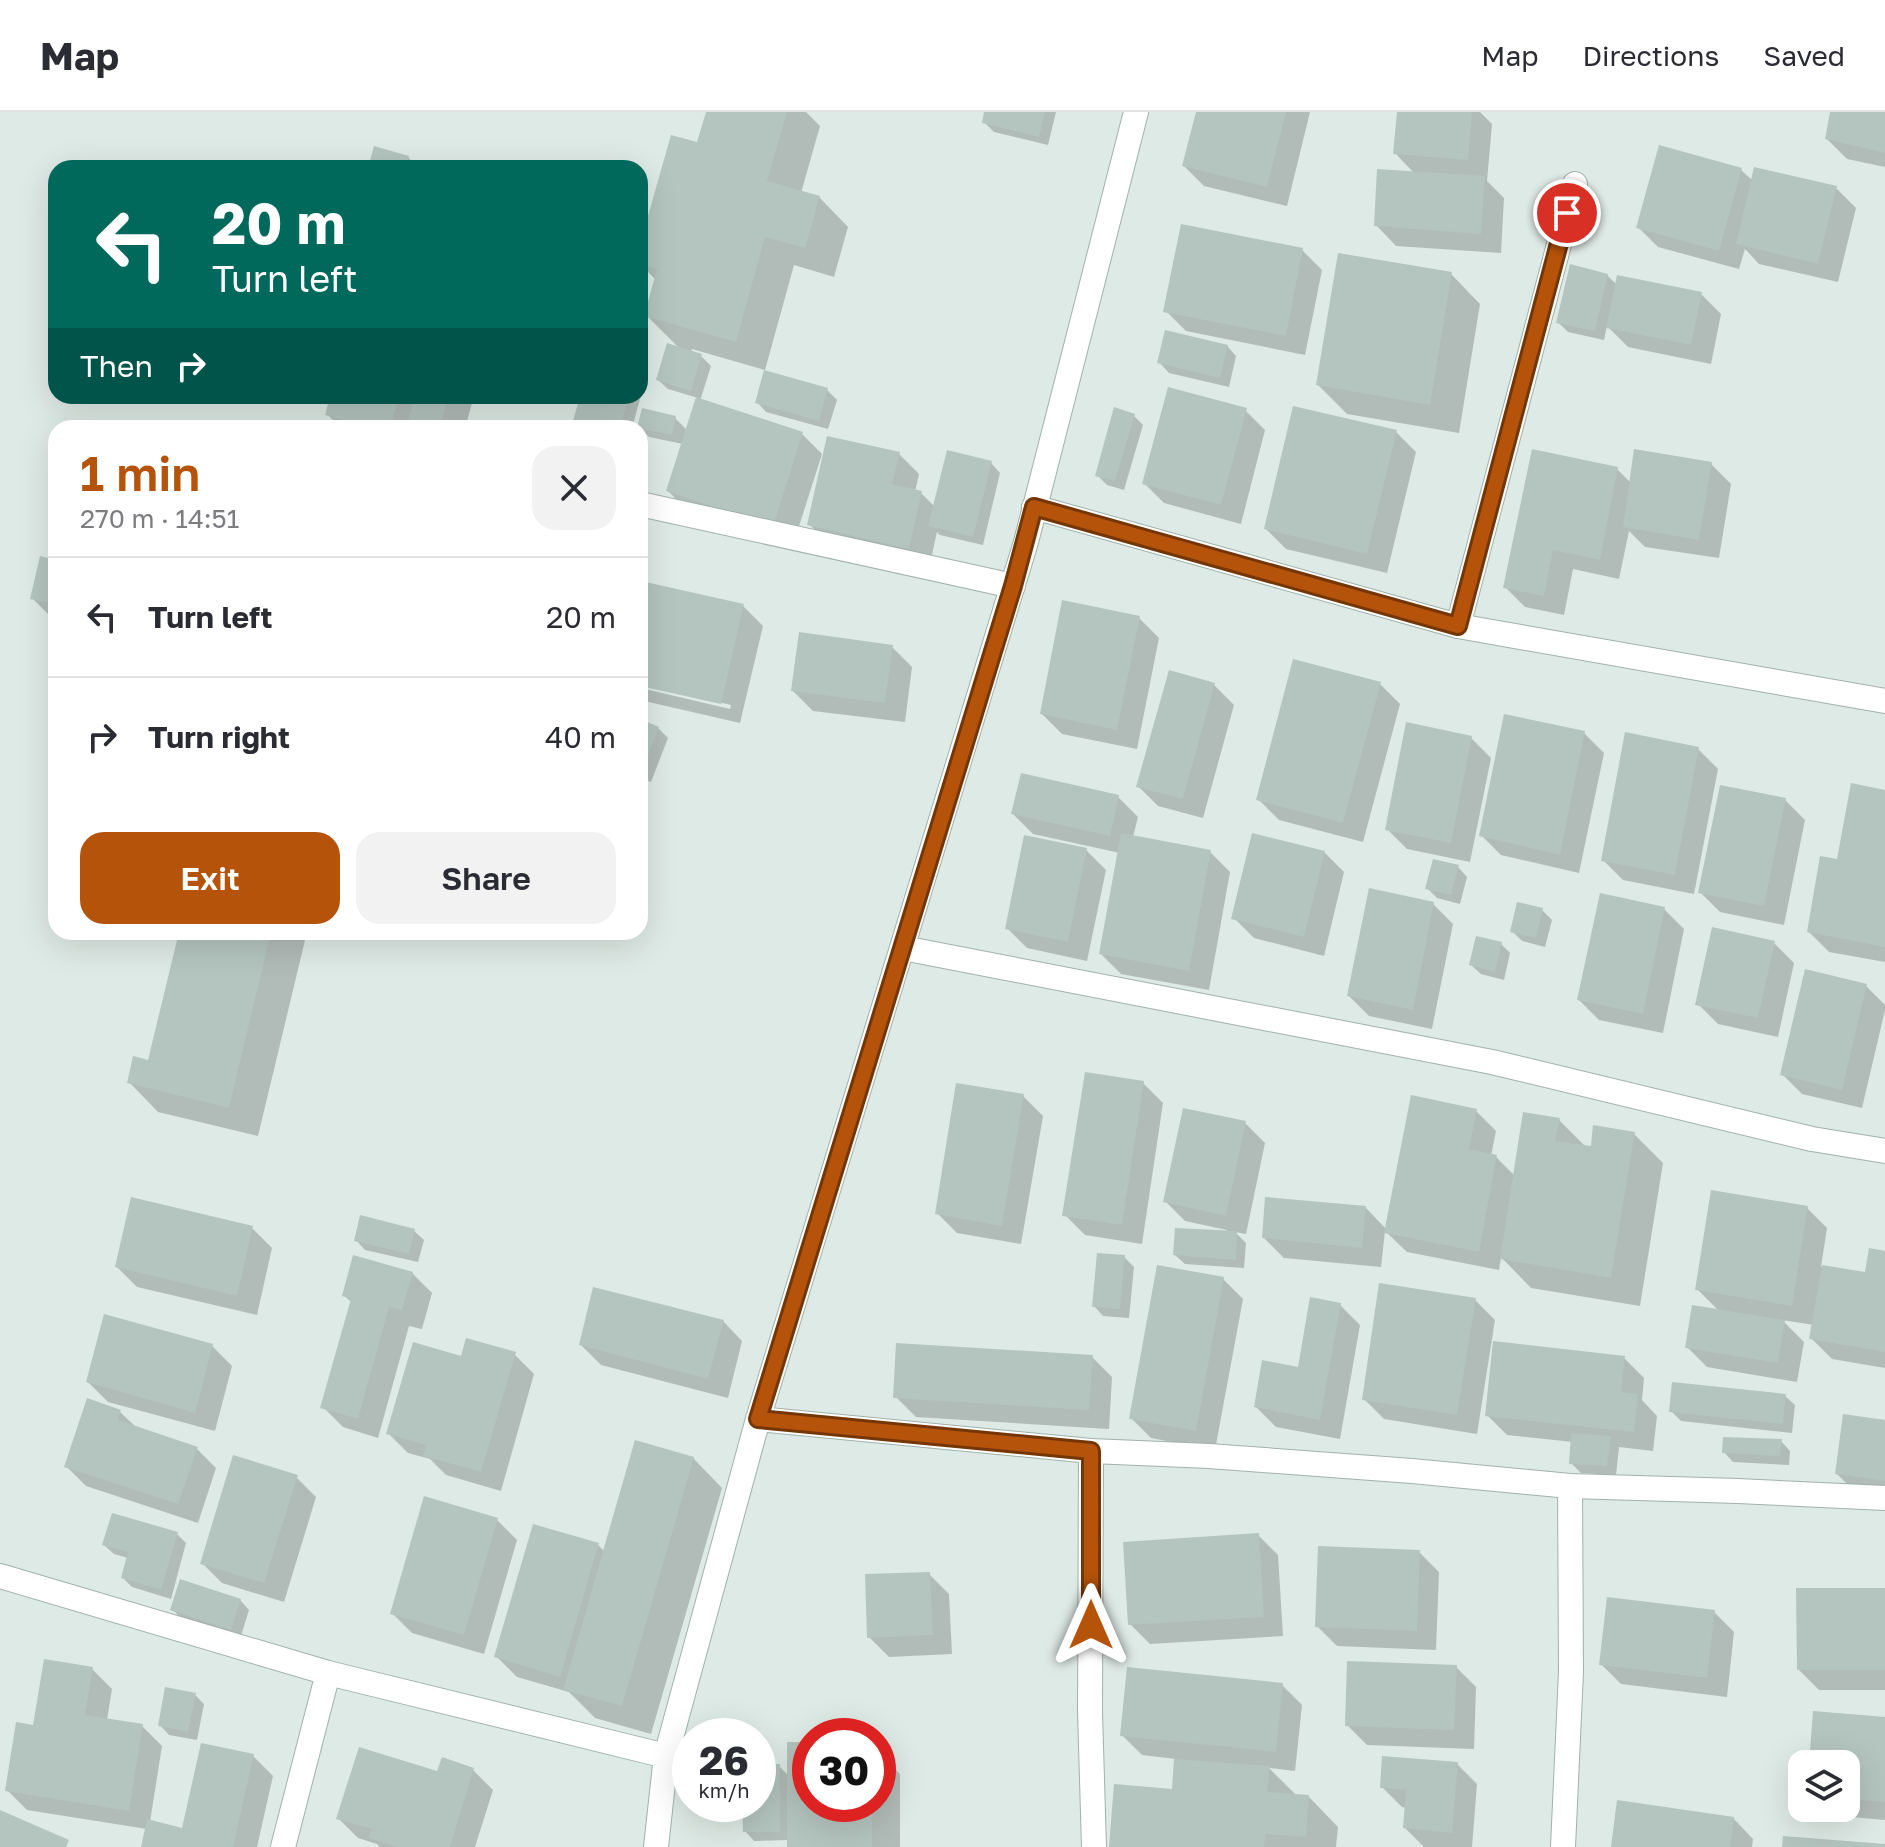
<!DOCTYPE html>
<html lang="en">
<head>
<meta charset="utf-8">
<style>
  :root { --surface:#fff; --page:#f2f2f3; --text:#2b2b33; --muted:#7c7c81; --line:#e1e1e2; --accent:#b45309 }
  body { margin:0; font-family:"Golos Text",sans-serif; background:var(--page); color:var(--text); height:100vh; display:flex; flex-direction:column; font-size:30px; white-space:nowrap }
  * { box-sizing:border-box; margin:0 }
  p { font-size:26px; color:var(--muted) }
  .icon { flex:none; width:44px; height:44px; fill:none; stroke:currentColor; stroke-width:2; stroke-linecap:round; stroke-linejoin:round }
  .map { position:relative; flex:1; overflow:hidden }
  .details { position:absolute; left:48px; top:308px; width:600px; height:520px; display:flex; flex-direction:column; background:var(--surface); border-radius:24px; box-shadow:0 8px 32px #0002 }
  .details>* { flex:none }
  .top-card { position:absolute; left:48px; top:48px; width:600px; height:244px; border-radius:24px; box-shadow:0 8px 32px #0002; background:#00695c; color:#fff; overflow:hidden }
  .tools { position:absolute; left:1788px; top:1638px; display:grid; gap:16px }
  .tools a { display:grid; place-items:center; width:72px; height:72px; border-radius:16px; background:var(--surface); box-shadow:0 8px 32px #0002; font-size:40px }
  .speed { position:absolute; left:672px; top:1606px; display:flex; gap:16px; font-size:40px; font-weight:700; text-align:center }
  .speed>* { display:grid; place-content:center; width:104px; height:104px; border-radius:50%; background:var(--surface); box-shadow:0 8px 32px #0002; line-height:1 }
  .speed small { font-size:20px; font-weight:400 }
  .speed .limit { border:12px solid #d22; background:#fff; color:#111 }
  .pin { position:absolute; display:grid; place-items:center; width:68px; height:68px; color:#fff; margin:-34px; border:4px solid #fff; border-radius:50%; box-shadow:0 2px 8px #0007 }
  .me { position:absolute; width:88px; margin:-44px; rotate:0deg; stroke-linejoin:round; filter:drop-shadow(0 0 6px #0008) }
  .turn { display:flex; align-items:center; gap:28px; height:168px; padding:0 32px; font-size:36px }
  .turn .icon { width:104px; height:104px; stroke-width:2.5 }
  .turn b { display:block; font-size:56px; line-height:68px }
  .then { display:flex; align-items:center; height:76px; padding:0 32px; background:#0003; gap:16px; font-size:30px }
  .round { display:grid; place-items:center; flex:none; width:84px; height:84px; border-radius:24px; background:var(--page) }
  .summary { display:flex; align-items:center; justify-content:space-between; height:136px; padding:0 32px }
  h1 { font-size:48px; font-weight:600; line-height:60px; color:var(--accent) }
  .action { display:flex; gap:16px; margin-top:auto; padding:16px 32px }
  .action a { flex:1; height:92px; border-radius:24px; background:var(--accent); color:#fff; font-size:32px; font-weight:600; line-height:92px; text-align:center }
  .action a+a { background:var(--page); color:var(--text) }
  ul { padding:0; list-style:none }
  li { display:flex; align-items:center; gap:24px; height:120px; padding:0 32px; border-top:2px solid var(--line) }
  li div { flex:1 }
  li b { display:block; font-size:30px }
  li em { font-style:normal }
  header { display:flex; align-items:center; gap:48px; box-sizing:border-box; height:112px; padding:0 40px; background:var(--surface); border-bottom:2px solid var(--line) }
  header strong { font-size:38px }
  nav { display:flex; gap:44px; margin-inline-start:auto; font-size:28px }
  .map>svg:first-child { display:block }
  .shadow { fill:#0003; fill-rule:evenodd }
  .building { fill:#b4c4be }
  .lines { fill:none; stroke-linecap:round; stroke-linejoin:round }
  .minor-casing { stroke:#a1b1ac; stroke-width:26 }
  .minor { stroke:#fff; stroke-width:24 }
  .route-casing { stroke:#753606; stroke-width:20 }
  .route { stroke:#b45309; stroke-width:14 }
</style>
</head>
<body>
<header>
<strong>Map</strong>
<nav><a>Map</a><a>Directions</a><a>Saved</a></nav>
</header>
<div class="map">
<svg width="1885" height="1735" viewBox="0 0 1885 1735">
  <rect width="100%" height="100%" fill="#deeae5"/>
  <g class="shadow">
    <polygon points="708,0 806,0 820,14 801,81 819,85 848,115 834,165 794,153 765,258 692,237 691,241 701,244 711,254 700,289 802,322 822,342 793,433 688,399 668,379 683,332 649,325 639,315 675,306 687,318 698,286 668,277 658,268 680,237 646,203 656,168 640,152 640,140 698,33"/>
    <polygon points="986,0 1056,0 1048,33 994,20 984,10"/>
    <polygon points="1198,0 1310,0 1287,94 1204,74 1184,54"/>
    <polygon points="1399,0 1480,0 1492,12 1487,69 1504,86 1501,141 1396,134 1376,113 1415,62 1395,41"/>
    <polygon points="1832,0 1885,0 1885,55 1847,47 1827,27"/>
    <polygon points="408,45 417,56 370,56"/>
    <polygon points="1741,58 1753,69 1836,76 1856,96 1838,170 1759,152 1745,137 1739,157 1658,135 1638,115"/>
    <polygon points="1302,138 1322,158 1305,243 1186,219 1166,199"/>
    <polygon points="1451,162 1480,192 1459,321 1347,302 1318,273"/>
    <polygon points="1607,163 1617,173 1701,182 1721,202 1711,252 1628,235 1607,214 1604,228 1568,220 1558,210"/>
    <polygon points="1227,234 1236,244 1229,275 1169,261 1160,251"/>
    <polygon points="640,278 642,280 632,316 573,316 582,284 640,284"/>
    <polygon points="827,278 837,288 828,317 766,300 757,290"/>
    <polygon points="332,284 474,284 465,316 341,316 327,302"/>
    <polygon points="1245,298 1265,318 1241,412 1164,391 1144,371"/>
    <polygon points="1134,304 1143,313 1124,378 1107,373 1097,363"/>
    <polygon points="1396,320 1416,340 1387,461 1286,437 1266,417"/>
    <polygon points="899,342 919,362 915,380 921,381 935,395 991,351 1000,361 983,433 940,423 937,420 929,456 829,432 809,412"/>
    <polygon points="1711,352 1731,372 1719,446 1645,435 1629,419 1619,467 1573,457 1564,503 1525,495 1505,475 1617,357 1631,371"/>
    <polygon points="56,450 56,507 52,506 32,486"/>
    <path d="M642,471l101,23 20,20 -23,97 -100,-23v-106zM641,572l90,21 -1,4 -89,-21z"/>
    <polygon points="1139,506 1159,526 1137,637 1062,622 1042,602"/>
    <polygon points="892,535 912,555 905,610 813,599 793,579"/>
    <polygon points="1380,572 1400,592 1363,730 1279,708 1259,688"/>
    <polygon points="1214,573 1234,593 1203,706 1158,694 1138,674"/>
    <polygon points="640,610 658,616 668,626 651,670 640,666"/>
    <polygon points="1584,621 1604,641 1579,761 1501,743 1481,723"/>
    <polygon points="1471,626 1491,646 1470,750 1407,737 1387,717"/>
    <polygon points="1698,637 1718,657 1694,782 1623,768 1603,748"/>
    <polygon points="1885,680 1885,850 1829,840 1809,820 1839,749"/>
    <polygon points="1118,685 1138,705 1133,725 1210,740 1230,760 1209,878 1121,862 1101,842 1120,741 1033,722 1013,702"/>
    <polygon points="1785,688 1805,708 1784,813 1720,800 1700,780"/>
    <polygon points="1086,738 1106,758 1087,849 1027,836 1007,816"/>
    <polygon points="1324,740 1344,760 1324,844 1254,826 1234,806"/>
    <polygon points="1458,755 1467,765 1460,792 1437,786 1427,776"/>
    <polygon points="1433,792 1453,812 1432,917 1369,904 1349,884"/>
    <polygon points="1664,797 1684,817 1663,921 1599,908 1579,888"/>
    <polygon points="1542,798 1552,808 1545,835 1522,829 1512,819"/>
    <polygon points="181,820 307,820 258,1024 158,1000 129,970 149,951"/>
    <polygon points="1774,831 1794,851 1778,925 1718,912 1698,892"/>
    <polygon points="1501,832 1510,841 1504,868 1481,862 1471,853"/>
    <polygon points="1866,874 1885,893 1885,898 1862,996 1802,982 1782,962"/>
    <polygon points="1143,971 1163,991 1142,1132 1085,1123 1065,1103"/>
    <polygon points="1023,984 1043,1004 1021,1132 957,1121 937,1101"/>
    <polygon points="1476,999 1496,1019 1491,1044 1496,1045 1515,1064 1559,1008 1587,1036 1634,1022 1663,1051 1640,1194 1531,1176 1501,1145 1499,1158 1407,1140 1385,1119 1381,1155 1284,1146 1264,1126 1366,1096 1387,1118"/>
    <polygon points="1245,1011 1265,1031 1246,1122 1235,1120 1246,1131 1244,1156 1185,1152 1175,1143 1226,1121 1227,1118 1185,1109 1165,1089"/>
    <polygon points="1807,1096 1827,1116 1821,1155 1867,1162 1885,1141 1885,1256 1832,1247 1812,1227 1814,1213 1782,1208 1804,1230 1797,1270 1707,1255 1687,1235 1719,1199 1697,1177"/>
    <polygon points="252,1116 272,1136 257,1203 137,1175 117,1155"/>
    <polygon points="414,1119 424,1128 418,1150 365,1138 356,1128"/>
    <polygon points="1124,1145 1134,1155 1129,1206 1103,1204 1094,1194"/>
    <polygon points="412,1161 432,1181 422,1217 409,1214 378,1326 343,1315 323,1295 352,1191 344,1183"/>
    <polygon points="1223,1167 1243,1187 1215,1338 1151,1326 1131,1306"/>
    <polygon points="1475,1188 1495,1208 1477,1322 1384,1307 1364,1287"/>
    <polygon points="1340,1193 1360,1213 1340,1327 1276,1315 1256,1295 1299,1257"/>
    <polygon points="723,1209 742,1229 728,1286 601,1253 581,1233"/>
    <polygon points="212,1234 232,1254 215,1319 108,1290 88,1270"/>
    <polygon points="514,1242 534,1262 501,1379 446,1363 430,1347 408,1341 388,1321"/>
    <polygon points="1092,1245 1112,1265 1109,1317 916,1305 896,1285"/>
    <polygon points="1624,1246 1644,1266 1642,1288 1657,1304 1653,1339 1619,1335 1616,1363 1581,1361 1571,1351 1573,1330 1507,1323 1487,1303"/>
    <polygon points="1785,1284 1795,1293 1792,1321 1681,1309 1671,1299"/>
    <polygon points="120,1300 138,1317 196,1336 216,1356 198,1411 86,1374 66,1354"/>
    <polygon points="1885,1310 1885,1385 1857,1382 1837,1362"/>
    <polygon points="1781,1329 1790,1339 1789,1353 1733,1350 1724,1340"/>
    <polygon points="693,1346 722,1376 651,1622 595,1606 569,1580 517,1565 497,1545 598,1433 605,1440"/>
    <polygon points="296,1365 316,1385 284,1490 222,1471 202,1451"/>
    <polygon points="497,1408 517,1428 484,1542 412,1521 392,1501"/>
    <polygon points="177,1422 186,1431 171,1487 132,1475 123,1466 128,1446 114,1442 104,1433"/>
    <polygon points="1258,1423 1278,1443 1283,1524 1150,1532 1130,1512"/>
    <polygon points="1419,1440 1439,1460 1436,1538 1337,1534 1317,1514"/>
    <polygon points="929,1462 949,1482 952,1542 889,1545 869,1525"/>
    <polygon points="1885,1478 1885,1578 1819,1578 1799,1558"/>
    <polygon points="240,1488 249,1498 240,1527 182,1507 172,1497"/>
    <polygon points="1714,1500 1734,1520 1727,1585 1621,1572 1601,1552"/>
    <polygon points="1456,1555 1476,1575 1474,1637 1367,1633 1347,1613"/>
    <polygon points="92,1557 112,1577 107,1608 142,1614 162,1634 150,1710 184,1718 253,1644 273,1664 257,1735 143,1735 147,1717 27,1698 7,1678 34,1615"/>
    <polygon points="1282,1573 1302,1593 1295,1659 1269,1656 1297,1684 1309,1685 1338,1715 1336,1735 1111,1735 1173,1680 1176,1647 1142,1643 1122,1623"/>
    <polygon points="195,1583 204,1592 197,1628 169,1623 160,1613"/>
    <polygon points="1885,1607 1885,1708 1829,1703 1822,1696 1846,1696 1846,1652 1811,1652"/>
    <polygon points="810,1632 810,1692 878,1692 878,1640 900,1662 900,1735 789,1735 789,1728 754,1729 745,1719 744,1692 758,1692 758,1654 779,1654 789,1664"/>
    <polygon points="1457,1652 1477,1672 1472,1735 1424,1735 1405,1716 1406,1696 1402,1695 1382,1675"/>
    <polygon points="473,1658 493,1678 475,1735 380,1735 377,1732 358,1726 338,1706 438,1661"/>
    <polygon points="1733,1706 1753,1727 1752,1735 1613,1735"/>
  </g>
  <g class="building">
    <polygon points="706,0 787,0 767,69 820,84 805,136 765,125 736,230 644,204 657,157 640,152 640,132 671,23 697,30"/>
    <polygon points="984,0 1045,0 1039,25 982,11"/>
    <polygon points="1196,0 1286,0 1267,75 1182,54"/>
    <polygon points="1397,0 1472,0 1468,48 1393,42"/>
    <polygon points="1830,0 1885,0 1885,41 1825,27"/>
    <polygon points="1659,33 1742,56 1719,139 1636,116"/>
    <polygon points="374,34 409,44 406,56 368,56"/>
    <polygon points="1754,55 1837,74 1818,152 1736,132"/>
    <polygon points="1377,57 1485,64 1481,122 1374,114"/>
    <polygon points="1181,112 1303,136 1286,224 1163,200"/>
    <polygon points="1338,141 1452,160 1430,293 1316,273"/>
    <polygon points="1570,152 1608,162 1595,219 1556,211"/>
    <polygon points="1617,163 1702,180 1691,233 1606,216"/>
    <polygon points="1165,218 1228,233 1220,266 1157,251"/>
    <polygon points="667,231 702,242 691,279 656,268"/>
    <polygon points="764,258 828,276 819,309 755,291"/>
    <polygon points="1168,275 1247,296 1221,393 1142,372"/>
    <polygon points="330,284 399,284 390,316 371,316 325,303"/>
    <polygon points="415,284 449,284 439,316 406,316"/>
    <polygon points="580,284 629,284 620,316 571,316"/>
    <polygon points="696,285 803,320 773,415 666,379"/>
    <polygon points="1293,294 1397,318 1367,442 1264,417"/>
    <polygon points="1114,295 1135,302 1115,369 1095,364"/>
    <polygon points="642,296 676,304 672,323 637,316"/>
    <polygon points="827,324 900,340 892,372 922,379 909,437 807,413"/>
    <polygon points="1532,337 1618,355 1600,448 1553,438 1544,484 1503,476"/>
    <polygon points="1634,337 1712,350 1699,428 1623,415"/>
    <polygon points="947,338 992,349 973,425 928,414"/>
    <polygon points="40,444 56,448 56,492 30,487"/>
    <polygon points="641,469 744,492 721,592 640,574"/>
    <polygon points="1062,488 1140,504 1117,618 1040,602"/>
    <polygon points="799,520 893,533 885,591 791,579"/>
    <polygon points="1293,547 1381,570 1343,711 1256,688"/>
    <polygon points="1169,558 1215,571 1183,687 1136,675"/>
    <polygon points="1504,602 1585,619 1560,743 1479,724"/>
    <polygon points="640,607 659,615 640,665"/>
    <polygon points="1406,610 1472,624 1451,731 1385,718"/>
    <polygon points="1625,620 1699,635 1675,763 1601,749"/>
    <polygon points="1021,661 1119,683 1110,724 1011,702"/>
    <polygon points="1851,671 1885,678 1885,835 1807,820 1820,744 1837,747"/>
    <polygon points="1720,673 1786,686 1764,794 1698,781"/>
    <polygon points="1121,721 1211,738 1189,859 1099,842"/>
    <polygon points="1252,721 1325,739 1304,825 1231,807"/>
    <polygon points="1024,723 1087,736 1068,830 1005,817"/>
    <polygon points="1433,747 1459,753 1451,783 1425,777"/>
    <polygon points="1369,776 1434,790 1413,898 1347,884"/>
    <polygon points="1600,781 1665,795 1643,902 1577,888"/>
    <polygon points="1517,790 1543,796 1536,826 1510,820"/>
    <polygon points="1712,815 1775,829 1758,906 1695,893"/>
    <polygon points="179,820 271,820 229,996 127,971 133,944 148,948"/>
    <polygon points="1476,824 1502,830 1495,860 1469,853"/>
    <polygon points="1805,857 1867,872 1842,978 1780,963"/>
    <polygon points="1085,960 1144,969 1122,1113 1062,1104"/>
    <polygon points="956,971 1024,982 1002,1114 935,1102"/>
    <polygon points="1411,983 1477,997 1469,1037 1497,1043 1479,1140 1384,1121"/>
    <polygon points="1183,996 1246,1009 1226,1104 1163,1090"/>
    <polygon points="1523,1000 1560,1006 1555,1029 1591,1034 1593,1013 1635,1020 1611,1166 1500,1147"/>
    <polygon points="1711,1078 1808,1094 1792,1194 1695,1178"/>
    <polygon points="131,1085 253,1114 237,1184 115,1155"/>
    <polygon points="1265,1085 1366,1094 1362,1136 1262,1126"/>
    <polygon points="360,1103 415,1117 409,1142 354,1129"/>
    <polygon points="1175,1116 1237,1119 1236,1148 1173,1143"/>
    <polygon points="1869,1136 1885,1139 1885,1240 1809,1227 1822,1153 1865,1160"/>
    <polygon points="1097,1141 1125,1143 1120,1197 1092,1195"/>
    <polygon points="353,1143 413,1160 402,1198 389,1195 358,1307 320,1296 351,1187 342,1184"/>
    <polygon points="1157,1153 1224,1165 1196,1319 1129,1307"/>
    <polygon points="1379,1171 1476,1186 1457,1303 1362,1288"/>
    <polygon points="593,1175 724,1208 708,1267 579,1233"/>
    <polygon points="1310,1185 1341,1191 1320,1308 1254,1295 1262,1248 1298,1255"/>
    <polygon points="1692,1193 1785,1208 1778,1251 1685,1236"/>
    <polygon points="104,1202 213,1232 195,1301 86,1270"/>
    <polygon points="466,1226 516,1240 481,1360 423,1344 426,1333 386,1322 413,1230 461,1244"/>
    <polygon points="1493,1229 1625,1244 1621,1280 1638,1282 1634,1320 1485,1304"/>
    <polygon points="896,1231 1093,1243 1089,1298 893,1286"/>
    <polygon points="1672,1270 1786,1282 1783,1312 1669,1300"/>
    <polygon points="87,1286 121,1298 118,1308 198,1335 178,1392 64,1355"/>
    <polygon points="1843,1302 1885,1308 1885,1369 1835,1362"/>
    <polygon points="1571,1321 1611,1324 1607,1354 1569,1352"/>
    <polygon points="1723,1325 1782,1327 1780,1344 1722,1341"/>
    <polygon points="635,1328 694,1345 622,1594 563,1578"/>
    <polygon points="233,1343 298,1363 264,1471 200,1452"/>
    <polygon points="424,1384 498,1406 464,1523 390,1502"/>
    <polygon points="112,1401 178,1420 161,1478 121,1466 128,1440 102,1433"/>
    <polygon points="533,1412 599,1431 560,1565 494,1545"/>
    <polygon points="1259,1421 1264,1505 1128,1513 1123,1430"/>
    <polygon points="1318,1434 1420,1438 1417,1519 1315,1515"/>
    <polygon points="930,1460 933,1523 867,1526 865,1462"/>
    <polygon points="180,1467 241,1487 231,1518 170,1498"/>
    <polygon points="1796,1476 1885,1476 1885,1558 1797,1558"/>
    <polygon points="1607,1485 1715,1498 1707,1566 1599,1553"/>
    <polygon points="44,1547 93,1555 85,1603 143,1612 129,1699 5,1679 16,1610 33,1613"/>
    <polygon points="1347,1549 1457,1553 1454,1618 1345,1614"/>
    <polygon points="1127,1555 1283,1571 1276,1640 1120,1624"/>
    <polygon points="165,1575 196,1581 188,1620 158,1614"/>
    <polygon points="1813,1599 1885,1605 1885,1690 1846,1687 1846,1652 1809,1652"/>
    <polygon points="787,1630 810,1630 810,1692 872,1692 872,1735 787,1735"/>
    <polygon points="201,1631 254,1642 233,1735 141,1735 147,1707 182,1716"/>
    <polygon points="359,1635 437,1659 442,1645 474,1656 450,1735 398,1735 368,1726 372,1717 336,1707"/>
    <polygon points="1382,1644 1458,1650 1452,1721 1403,1716 1406,1678 1380,1676"/>
    <polygon points="1174,1647 1270,1654 1267,1680 1309,1683 1306,1725 1266,1722 1264,1735 1109,1735 1114,1672 1172,1677"/>
    <polygon points="758,1652 780,1652 780,1720 743,1720 742,1692 758,1692"/>
    <polygon points="1617,1688 1734,1705 1730,1735 1611,1735"/>
    <polygon points="0,1698 69,1728 66,1735 0,1735"/>
    <polygon points="1783,1724 1885,1732 1885,1735 1782,1735"/>
  </g>
  <g class="lines">
    <defs>
      <g id="minor">
        <polyline points="640,392 1013,474"/>
        <polyline points="1034,395 1458,514 1885,589"/>
        <polyline points="1458,514 1575,72"/>
        <polyline points="903,836 1492,950 1812,1027 1885,1039"/>
        <polyline points="758,1307 1091,1339 1209,1344 1412,1359 1570,1374 1738,1379 1885,1386"/>
        <polyline points="1091,1339 1090,1600 1094,1735"/>
        <polyline points="0,1464 328,1561 666,1644"/>
        <polyline points="283,1735 328,1561"/>
        <polyline points="656,1735 666,1644 758,1307 1026,430 1136,0"/>
        <polyline points="1563,1735 1571,1560 1570,1374"/>
      </g>
    </defs>
    <use href="#minor" class="minor-casing"/>
    <use href="#minor" class="minor"/>
  </g>
  <g class="lines">
    <defs>
      <polyline id="route" points="1091,1513 1091,1339 758,1307 1013,474 1034,395 1458,514 1567,101"/>
    </defs>
    <use href="#route" class="route-casing"/>
    <use href="#route" class="route"/>
  </g>
</svg>
<div class="tools">
<a><svg class="icon" aria-label="layers" viewBox="0 0 24 24"><path d="M12 4l9 5-9 5-9-5zM3 14l9 5 9-5"/></svg></a>
</div>
<div class="speed"><div>26<small>km/h</small></div><div class="limit">30</div></div>
<div class="pin" style="left:1567px;top:101px;background:#d93025"><svg class="icon" aria-label="arrive" viewBox="0 0 24 24"><path d="M6 21V4h12l-3 4 3 4H6"/></svg></div>
<svg class="me" style="left:1091px;top:1513px" viewBox="-20 -20 40 40"><path d="M0-17L14 15 0 8-14 15z" fill="#b45309" stroke="#fff" stroke-width="4"/></svg>
<div class="top-card">
<div class="turn"><svg class="icon" aria-label="left" viewBox="0 0 24 24"><path d="M17 20v-9H6M10 6l-5 5 5 5"/></svg><div><b>20 m</b>Turn left</div></div>
<div class="then">Then<svg class="icon" aria-label="right" viewBox="0 0 24 24"><path d="M7 20v-9h11M14 6l5 5-5 5"/></svg></div>
</div>
<section class="details">
<div class="summary"><div><h1>1 min</h1><p>270 m · 14:51</p></div><a class="round"><svg class="icon" aria-label="close" viewBox="0 0 24 24"><path d="M6 6l12 12M18 6L6 18"/></svg></a></div>
<ul>
<li><svg class="icon" aria-label="left" viewBox="0 0 24 24"><path d="M17 20v-9H6M10 6l-5 5 5 5"/></svg><div><b>Turn left</b></div><em>20 m</em></li>
<li><svg class="icon" aria-label="right" viewBox="0 0 24 24"><path d="M7 20v-9h11M14 6l5 5-5 5"/></svg><div><b>Turn right</b></div><em>40 m</em></li>
</ul>
<div class="action"><a>Exit</a><a>Share</a></div>
</section>
</div>
</body>
</html>
